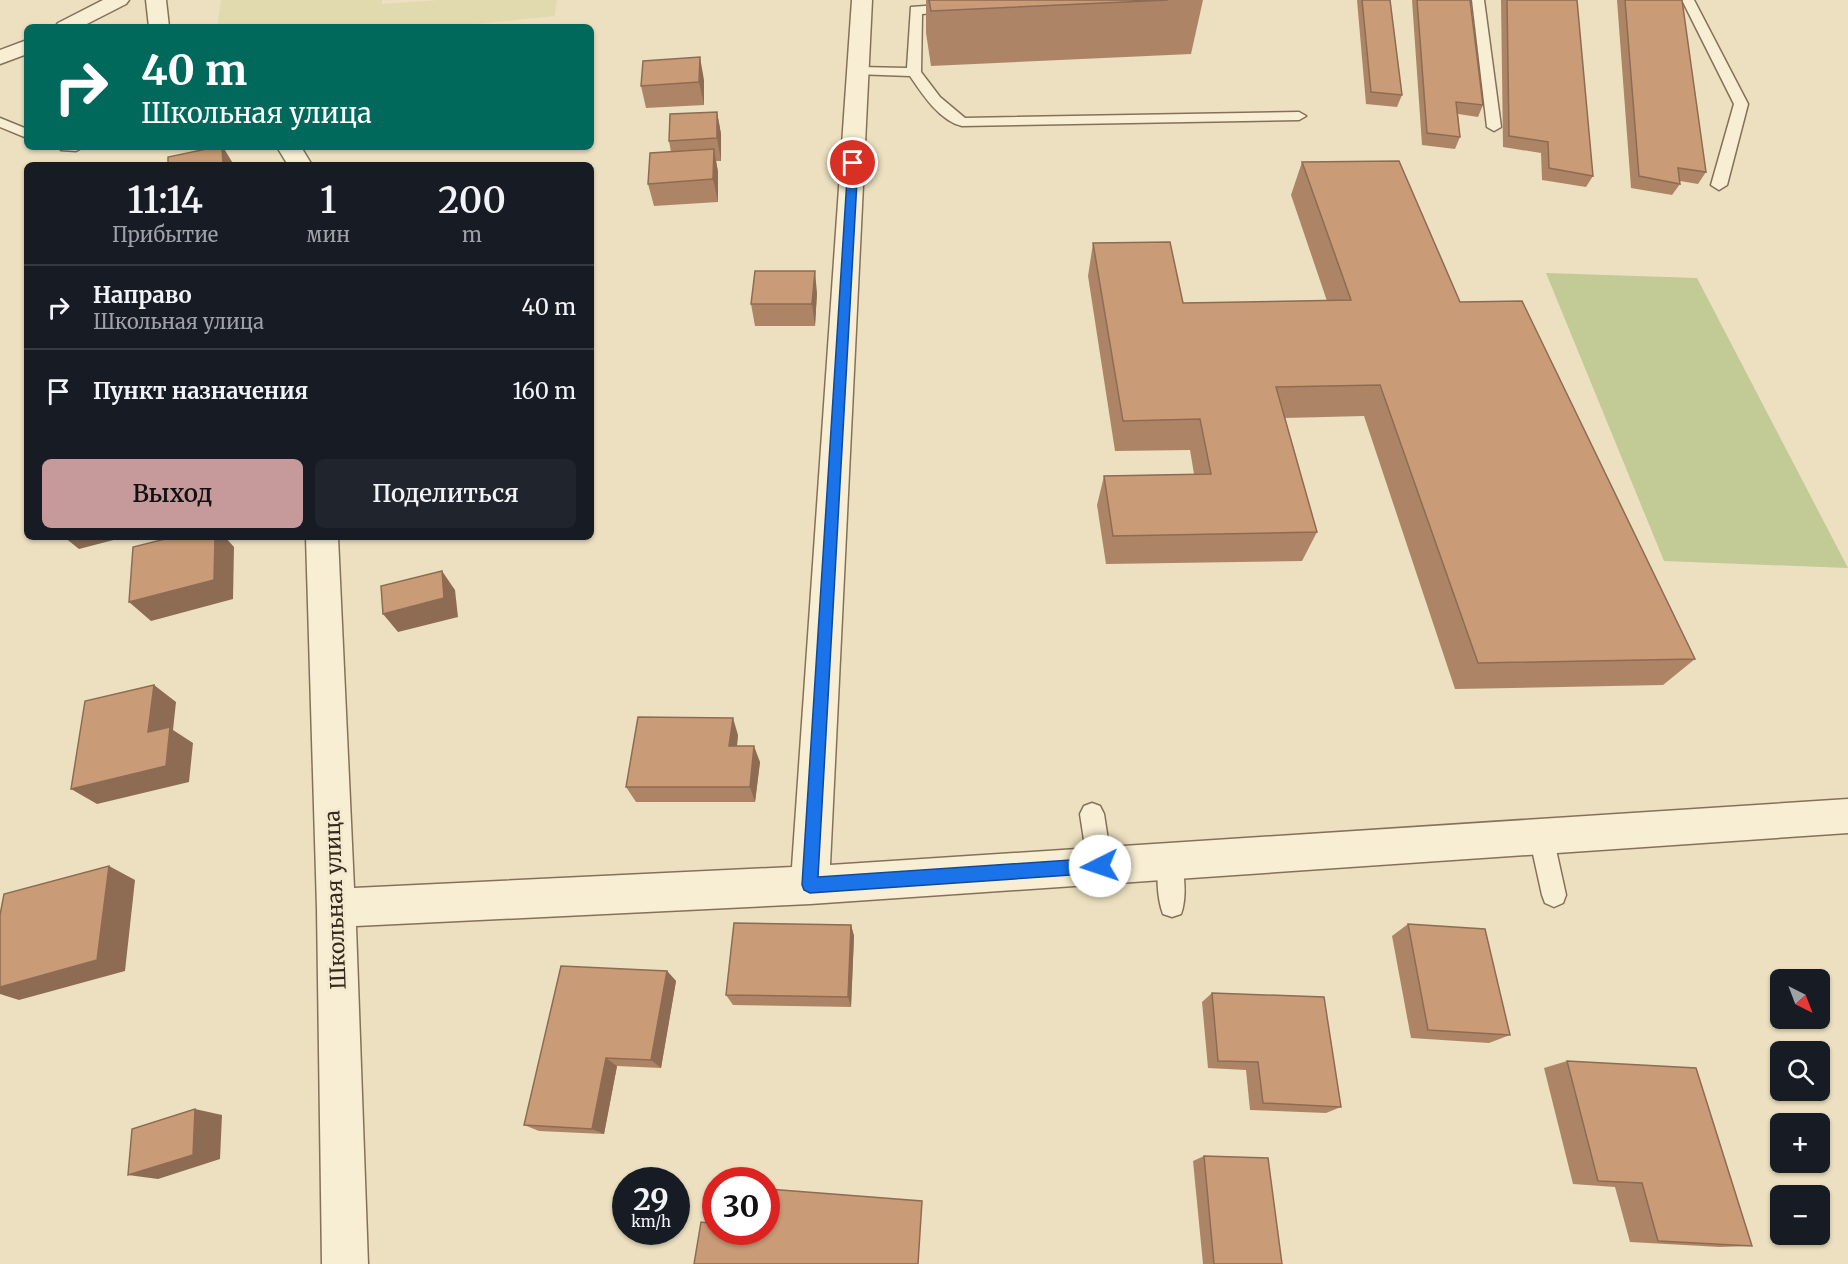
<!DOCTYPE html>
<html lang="ru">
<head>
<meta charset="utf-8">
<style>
  :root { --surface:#171b24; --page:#20242c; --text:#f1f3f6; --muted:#9ea1a6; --line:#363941; --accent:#c69a9b }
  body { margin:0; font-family:Merriweather,serif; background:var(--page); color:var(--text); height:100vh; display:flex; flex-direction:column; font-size:22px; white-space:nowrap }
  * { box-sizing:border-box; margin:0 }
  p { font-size:20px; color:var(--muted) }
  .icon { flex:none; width:33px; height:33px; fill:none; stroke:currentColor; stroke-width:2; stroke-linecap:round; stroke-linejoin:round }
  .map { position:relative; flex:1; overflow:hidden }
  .sheet { position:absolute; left:24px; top:162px; width:570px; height:378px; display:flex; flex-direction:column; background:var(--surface); border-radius:9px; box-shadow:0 2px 4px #0004 }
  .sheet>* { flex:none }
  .hud { position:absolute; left:24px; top:24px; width:570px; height:126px; border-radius:9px; box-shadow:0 2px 4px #0004; background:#00695c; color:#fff; overflow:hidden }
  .needle { width:39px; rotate:138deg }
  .tools { position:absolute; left:1770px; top:969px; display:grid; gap:12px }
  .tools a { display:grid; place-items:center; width:60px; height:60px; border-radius:9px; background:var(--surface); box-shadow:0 2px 4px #0004; font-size:30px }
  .speed { position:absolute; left:612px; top:1167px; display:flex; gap:12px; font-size:30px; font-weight:700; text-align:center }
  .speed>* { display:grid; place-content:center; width:78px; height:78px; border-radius:50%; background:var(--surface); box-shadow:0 2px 4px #0004; line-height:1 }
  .speed small { font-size:15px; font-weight:400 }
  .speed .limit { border:9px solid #d22; background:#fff; color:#111 }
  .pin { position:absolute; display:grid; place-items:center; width:51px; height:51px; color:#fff; margin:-26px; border:3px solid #fff; border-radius:50%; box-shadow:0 2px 6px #0007 }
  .me { position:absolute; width:66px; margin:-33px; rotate:266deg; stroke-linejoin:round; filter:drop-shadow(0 0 4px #0008) }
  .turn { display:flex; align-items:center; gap:21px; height:126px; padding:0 18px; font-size:27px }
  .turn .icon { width:78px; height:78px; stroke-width:2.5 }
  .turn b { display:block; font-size:42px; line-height:51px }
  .eta { display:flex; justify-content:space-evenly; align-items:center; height:102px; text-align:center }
  .eta b { font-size:36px; font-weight:600; line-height:42px }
  .button { display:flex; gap:12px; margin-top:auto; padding:12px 18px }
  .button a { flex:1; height:69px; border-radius:9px; background:var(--accent); color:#111; font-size:24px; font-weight:600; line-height:69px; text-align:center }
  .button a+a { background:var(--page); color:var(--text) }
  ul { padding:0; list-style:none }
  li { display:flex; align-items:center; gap:18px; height:84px; padding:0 18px; border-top:2px solid var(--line) }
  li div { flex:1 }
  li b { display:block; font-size:22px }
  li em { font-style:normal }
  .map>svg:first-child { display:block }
  .farmland { fill:#e1daae }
  .green { fill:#c2ca95 }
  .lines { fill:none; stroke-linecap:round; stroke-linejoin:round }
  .service-casing { stroke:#857159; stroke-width:3 }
  .minor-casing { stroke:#857159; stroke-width:3 }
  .tertiary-casing { stroke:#857159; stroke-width:3 }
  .service { fill:#f7eed3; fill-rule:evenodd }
  .minor { fill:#f7eed3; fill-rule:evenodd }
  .tertiary { fill:#f7eed3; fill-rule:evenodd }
  .wall { fill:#ad8566 }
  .shaded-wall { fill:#8d6c53 }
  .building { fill:#c99b77; stroke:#8d6c53; stroke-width:1.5 }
  .route { fill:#1a73e8; stroke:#114b97; stroke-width:1.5 }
  .labels { text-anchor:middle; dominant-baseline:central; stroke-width:6; stroke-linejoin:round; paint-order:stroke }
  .street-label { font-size:21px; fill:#35291d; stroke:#f4eacf }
</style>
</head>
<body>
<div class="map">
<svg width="1848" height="1264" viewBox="0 0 1848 1264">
  <rect width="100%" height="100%" fill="#ece0c0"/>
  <polygon class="farmland" points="221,0 382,0 382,4 438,0 557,0 555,16 447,27 217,27"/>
  <polygon class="green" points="1546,273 1697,278 1848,568 1664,561"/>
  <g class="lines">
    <defs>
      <g id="service">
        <polygon points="1472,0 1484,0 1501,127 1494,131 1487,127"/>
        <polygon points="1682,0 1694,0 1748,104 1727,185 1719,190 1711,185 1734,104"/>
        <path d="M952,4l7,4 -2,3 -35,3 -1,58 19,25 25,21 334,-6 7,4 -7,4 -337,6c-22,-5 -40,-32 -52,-50l-56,-2 -2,-3 2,-3 5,-1 48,1 4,-61z"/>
        <polygon points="0,118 27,129 27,138 0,127"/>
        <polygon points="59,147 83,147 76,151 61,150"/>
        <polygon points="1092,803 1100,806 1104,814 1112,866 1108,874 1100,878 1092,874 1088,866 1080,814 1084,806"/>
        <polygon points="1541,825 1549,828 1553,836 1566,895 1563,903 1554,907 1545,903 1542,895 1529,836 1533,828"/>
        <path d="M1170,849l8,4c7,16 9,45 3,61l-9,3 -9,-3c-6,-16 -8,-45 -1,-61z"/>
      </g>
      <g id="minor">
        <polygon points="146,0 166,0 169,27 149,27"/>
        <polygon points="852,0 872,0 830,865 1848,799 1848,833 810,904 356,926 368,1264 322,1264 317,908 306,537 338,537 354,888 792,867"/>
        <polygon points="277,147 301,147 312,165 288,165"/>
      </g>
      <g id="tertiary">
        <polygon points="103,0 129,0 126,4 81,27 55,27 58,23"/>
        <polygon points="27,40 27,54 0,64 0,50"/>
      </g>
    </defs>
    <use href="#service" class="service-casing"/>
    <use href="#minor" class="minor-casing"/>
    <use href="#tertiary" class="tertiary-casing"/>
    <use href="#service" class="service"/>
    <use href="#minor" class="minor"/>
    <use href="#tertiary" class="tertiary"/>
  </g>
  <g class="wall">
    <polygon points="926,0 1203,0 1191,54 931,66 926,33"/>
    <polygon points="1357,0 1390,0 1402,95 1397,107 1366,104"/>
    <polygon points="1412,0 1470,0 1483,105 1478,117 1458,114 1460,137 1455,149 1422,145"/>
    <polygon points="1501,0 1577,0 1593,176 1586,187 1542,180 1541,153 1503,147"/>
    <polygon points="1617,0 1682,0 1706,172 1698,184 1680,181 1680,184 1672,195 1631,188"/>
    <polygon points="704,80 704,105 646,108 641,86"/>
    <polygon points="717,112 721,134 721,161 716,161 718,172 718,202 654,206 648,184 671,152 669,141"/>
    <polygon points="1302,162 1460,302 1695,659 1663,685 1455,689 1364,416 1285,418 1317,532 1302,561 1106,564 1097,505 1104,476 1194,474 1190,450 1115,451 1088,276 1093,243 1183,303 1327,301 1291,195"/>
    <polygon points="817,293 815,326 755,326 751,304"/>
    <polygon points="738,735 737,746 760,762 755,802 636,802 626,787"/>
    <polygon points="1408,924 1510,1035 1489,1043 1411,1038 1392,936"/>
    <polygon points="851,925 854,936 851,1007 733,1005 726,995"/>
    <polygon points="667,971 676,981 661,1068 617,1066 604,1134 539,1131 524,1125"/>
    <polygon points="1212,993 1341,1107 1326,1113 1250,1110 1246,1070 1208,1068 1202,1002"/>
    <polygon points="1567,1061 1752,1246 1720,1247 1630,1242 1615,1187 1573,1184 1544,1068"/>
    <polygon points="1204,1156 1282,1264 1203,1264 1193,1161"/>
  </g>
  <g class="shaded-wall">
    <polygon points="700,57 704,80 704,105 699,82"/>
    <polygon points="717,112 721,134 721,161 717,138"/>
    <polygon points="222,147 223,147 234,165 223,165"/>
    <polygon points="714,149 718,172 718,202 713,179"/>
    <polygon points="815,271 817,293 815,326 812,304"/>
    <polygon points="64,537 125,537 79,549"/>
    <polygon points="215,537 225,537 234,547 233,599 151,621 129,602"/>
    <polygon points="442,571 455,590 458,617 398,632 383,614"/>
    <polygon points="154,685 176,702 173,730 193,743 189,782 97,804 71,789"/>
    <polygon points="733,718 738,735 735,762 729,746"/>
    <polygon points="754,746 760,762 755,802 750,787"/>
    <polygon points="109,866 135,880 125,971 19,1000 0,994 0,987"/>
    <polygon points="851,925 854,936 851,1007 848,997"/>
    <polygon points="667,971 676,981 661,1068 651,1060"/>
    <polygon points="606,1058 617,1066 604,1134 592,1129"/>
    <polygon points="195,1109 222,1115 220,1159 158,1179 128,1175"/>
  </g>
  <g class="building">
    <polygon points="929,0 1168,0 931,11"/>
    <polygon points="1362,0 1390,0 1402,95 1371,92"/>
    <polygon points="1417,0 1470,0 1483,105 1456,102 1460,137 1427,133"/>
    <polygon points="1507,0 1577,0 1593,176 1549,168 1548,142 1509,136"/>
    <polygon points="1625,0 1682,0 1706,172 1678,168 1680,184 1639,176"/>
    <polygon points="700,57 699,82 641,86 643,61"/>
    <polygon points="717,112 717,138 669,141 670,114"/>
    <polygon points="216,147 222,147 223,165 168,165 168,157"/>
    <polygon points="714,149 713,179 648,184 650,153"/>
    <polygon points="1399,161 1460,302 1522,301 1695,659 1478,663 1380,385 1276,387 1317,532 1113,536 1104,476 1211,474 1200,419 1123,421 1093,243 1170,242 1183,303 1351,300 1302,162"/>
    <polygon points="755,271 815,271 812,304 751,304"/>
    <polygon points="173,537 215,537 214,580 129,602 133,547"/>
    <polygon points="442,571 444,598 383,614 381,586"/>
    <polygon points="154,685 148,732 170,727 166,766 71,789 85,701"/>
    <polygon points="638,717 733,718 729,746 754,746 750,787 626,787"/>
    <polygon points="109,866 97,960 0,987 0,915 4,894"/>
    <polygon points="734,923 851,925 848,997 726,995"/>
    <polygon points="1408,924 1485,929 1510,1035 1428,1030"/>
    <polygon points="561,966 667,971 651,1060 606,1058 592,1129 524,1125"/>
    <polygon points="1212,993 1324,997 1341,1107 1263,1103 1258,1062 1218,1061"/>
    <polygon points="1567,1061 1696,1068 1752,1246 1658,1241 1642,1183 1598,1181"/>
    <polygon points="195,1109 193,1155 128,1175 132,1129"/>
    <polygon points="1204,1156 1268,1158 1282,1264 1214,1264"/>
    <polygon points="768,1189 922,1201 918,1264 694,1264 701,1222 716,1224 716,1232 766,1232 766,1203"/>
  </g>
  <polygon class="route" points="853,160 858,163 818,877 1100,858 1105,860 1108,866 1105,871 1100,873 810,893 804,890 802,885 848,163"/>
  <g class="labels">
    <g class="street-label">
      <text transform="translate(335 900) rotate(-92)">Школьная улица</text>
    </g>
  </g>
</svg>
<div class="tools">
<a><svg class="needle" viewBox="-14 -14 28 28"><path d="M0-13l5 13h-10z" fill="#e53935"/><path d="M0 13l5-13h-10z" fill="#9ea1a6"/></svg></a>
<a><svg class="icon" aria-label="search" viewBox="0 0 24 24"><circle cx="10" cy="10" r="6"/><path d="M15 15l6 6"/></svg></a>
<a>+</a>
<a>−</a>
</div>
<div class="speed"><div>29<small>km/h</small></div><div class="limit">30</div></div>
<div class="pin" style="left:853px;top:163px;background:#d93025"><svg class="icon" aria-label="arrive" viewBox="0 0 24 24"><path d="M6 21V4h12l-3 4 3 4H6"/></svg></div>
<svg class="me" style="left:1100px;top:866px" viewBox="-20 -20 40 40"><circle r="19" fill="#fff"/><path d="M0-13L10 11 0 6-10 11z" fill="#1a73e8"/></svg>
<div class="hud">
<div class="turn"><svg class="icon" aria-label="right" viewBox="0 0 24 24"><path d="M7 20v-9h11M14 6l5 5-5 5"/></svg><div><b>40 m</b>Школьная улица</div></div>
</div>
<section class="sheet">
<div class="eta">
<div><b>11:14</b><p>Прибытие</p></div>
<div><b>1</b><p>мин</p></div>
<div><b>200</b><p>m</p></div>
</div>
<ul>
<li><svg class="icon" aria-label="right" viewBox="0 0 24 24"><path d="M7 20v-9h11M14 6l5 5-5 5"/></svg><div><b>Направо</b><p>Школьная улица</p></div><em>40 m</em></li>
<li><svg class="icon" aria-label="arrive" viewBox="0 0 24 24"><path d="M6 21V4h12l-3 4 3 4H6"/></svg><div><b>Пункт назначения</b></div><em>160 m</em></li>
</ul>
<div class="button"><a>Выход</a><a>Поделиться</a></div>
</section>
</div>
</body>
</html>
